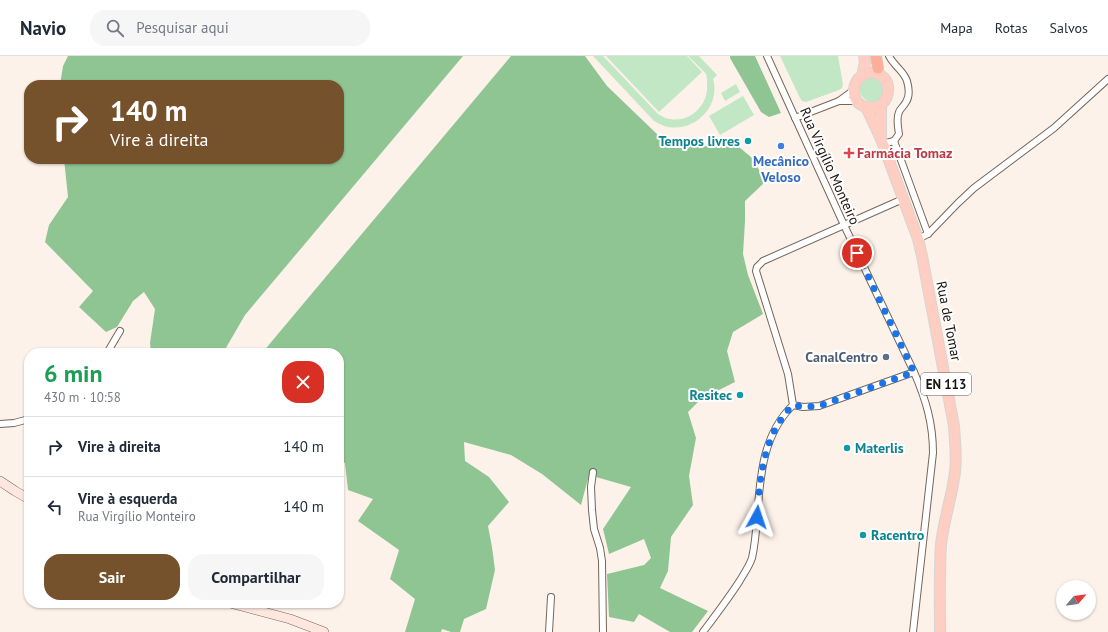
<!DOCTYPE html>
<html lang="pt">
<head>
<meta charset="utf-8">
<style>
  :root { --surface:#fff; --page:#f6f6f7; --text:#1f2937; --muted:#747a83; --line:#e0e1e3; --accent:#76522c }
  body { margin:0; font-family:"PT Sans",sans-serif; background:var(--page); color:var(--text); height:100vh; display:flex; flex-direction:column; font-size:15px; white-space:nowrap }
  * { box-sizing:border-box; margin:0 }
  p { font-size:13px; color:var(--muted) }
  .icon { flex:none; width:22px; height:22px; fill:none; stroke:currentColor; stroke-width:2; stroke-linecap:round; stroke-linejoin:round }
  .map { position:relative; flex:1; overflow:hidden }
  .side { position:absolute; left:24px; top:292px; width:320px; height:260px; display:flex; flex-direction:column; background:var(--surface); border-radius:16px; box-shadow:0 1px 3px #0004 }
  .side>* { flex:none }
  .hud { position:absolute; left:24px; top:24px; width:320px; height:84px; border-radius:16px; box-shadow:0 1px 3px #0004; background:#76522c; color:#fff; overflow:hidden }
  .needle { width:26px; rotate:61deg }
  .fabs { position:absolute; left:1056px; top:524px; display:grid; gap:8px }
  .fabs a { display:grid; place-items:center; width:40px; height:40px; border-radius:50%; background:var(--surface); box-shadow:0 1px 3px #0004; font-size:20px }
  .pin { position:absolute; display:grid; place-items:center; width:34px; height:34px; color:#fff; margin:-17px; border:2px solid #fff; border-radius:50%; box-shadow:0 1px 4px #0007 }
  .me { position:absolute; width:44px; margin:-22px; rotate:5deg; stroke-linejoin:round; filter:drop-shadow(0 0 3px #0008) }
  .turn { display:flex; align-items:center; gap:14px; height:84px; padding:0 20px; font-size:18px }
  .turn .icon { width:52px; height:52px; stroke-width:2.5 }
  .turn b { display:block; font-size:28px; line-height:34px }
  .round { display:grid; place-items:center; flex:none; width:42px; height:42px; border-radius:16px; background:var(--page) }
  .overview { display:flex; align-items:center; justify-content:space-between; height:68px; padding:0 20px }
  h1 { font-size:24px; font-weight:800; line-height:30px; color:#1e9e55 }
  .button { display:flex; gap:8px; margin-top:auto; padding:8px 20px }
  .button a { flex:1; height:46px; border-radius:16px; background:var(--accent); color:#fff; font-size:16px; font-weight:800; line-height:46px; text-align:center }
  .button a+a { background:var(--page); color:var(--text) }
  ul { padding:0; list-style:none }
  li { display:flex; align-items:center; gap:12px; height:60px; padding:0 20px; border-top:1px solid var(--line) }
  li div { flex:1 }
  li b { display:block; font-size:15px }
  li em { font-style:normal }
  header { display:flex; align-items:center; gap:24px; box-sizing:border-box; height:56px; padding:0 20px; background:var(--surface); border-bottom:1px solid var(--line) }
  header strong { font-size:19px }
  nav { display:flex; gap:22px; margin-inline-start:auto; font-size:14px }
  .search { width:280px; height:36px; background:var(--page); display:flex; align-items:center; gap:10px; box-sizing:border-box; padding:0 14px; border-radius:16px; color:var(--muted); font-size:15px }
  .map>svg:first-child { display:block }
  .green { fill:#c2e7c4 }
  .forest { fill:#8fc593 }
  .lines { fill:none; stroke-linecap:round; stroke-linejoin:round }
  .street-casing { stroke:#766659; stroke-width:8 }
  .secondary-casing { stroke:#766659; stroke-width:10 }
  .primary-casing { stroke:#d6d5d4; stroke-width:12 }
  .highway-casing { stroke:#d6d5d4; stroke-width:12 }
  .street { stroke:#fff; stroke-width:6 }
  .secondary { stroke:#ffe7e0; stroke-width:9 }
  .primary { stroke:#fecec2; stroke-width:10 }
  .highway { stroke:#feae99; stroke-width:11 }
  .route { stroke:#1a73e8; stroke-width:7; stroke-dasharray:0 12.6 }
  .culture-dot { fill:#0f9aa8; stroke:#fff; stroke-width:1.5 }
  .shop-dot { fill:#3f7fe0; stroke:#fff; stroke-width:1.5 }
  .health-dot { fill:#e0444e; stroke:#fff; stroke-width:1.5 }
  .service-dot { fill:#5c6f8a; stroke:#fff; stroke-width:1.5 }
  .labels { text-anchor:middle; dominant-baseline:central; stroke-width:4; stroke-linejoin:round; paint-order:stroke }
  .shield { fill:#fff; stroke:#5f5a58; stroke-width:1 }
  .shield-label { font-size:13px; font-weight:bold; fill:#1b1410 }
  .culture-label { font-size:14px; font-weight:bold; fill:#0d838f; stroke:#fff; text-anchor:end }
  .health-label { font-size:14px; font-weight:bold; fill:#be3a42; stroke:#fff; text-anchor:start }
  .shop-label { font-size:14px; font-weight:bold; fill:#366cbe; stroke:#fff }
  .street-label { font-size:14px; fill:#1b1410; stroke:#fff }
  .service-label { font-size:14px; font-weight:bold; fill:#4e5e75; stroke:#fff; text-anchor:end }
</style>
</head>
<body>
<header>
<strong>Navio</strong>
<div class="search"><svg class="icon" aria-label="search" viewBox="0 0 24 24"><circle cx="10" cy="10" r="6"/><path d="M15 15l6 6"/></svg>Pesquisar aqui</div>
<nav><a>Mapa</a><a>Rotas</a><a>Salvos</a></nav>
</header>
<div class="map">
<svg width="1108" height="576" viewBox="0 0 1108 576">
  <rect width="100%" height="100%" fill="#fdf2e9"/>
  <g class="green">
    <path d="M593,0h10l55,58c4,2 8,5 12,5 21,4 39,-15 37,-35 0,-3 0,-7 -1,-10 -3,-4 -13,-13 -18,-18h11l18,19 -4,4c8,26 -17,53 -45,48 -5,-1 -10,-4 -14,-6z"/>
    <polygon points="606,0 687,0 702,16 659,56"/>
    <polygon points="780,0 838,0 843,28 842,32 839,34 806,46 802,45 800,42"/>
    <path d="M874,21l8,3 3,12 -7,10c-15,3 -25,-14 -13,-22 2,-2 6,-3 9,-3z"/>
    <polygon points="736,28 740,36 725,45 721,37"/>
    <polygon points="743,40 754,59 720,79 709,60"/>
  </g>
  <g class="forest">
    <polygon points="68,0 463,0 245,259 223,297 151,297 150,287 155,253 144,236 133,245 117,271 106,276 79,251 93,235 45,186 49,169 68,141 64,103 339,103 339,29 60,29 63,10"/>
    <polygon points="511,0 585,0 607,30 659,80 698,90 739,91 751,101 766,125 745,145 745,165 743,198 748,219 763,258 733,276 727,295 735,326 701,343 688,356 696,382 689,420 693,449 671,481 668,515 660,532 708,555 692,576 670,576 639,558 634,566 609,561 607,518 644,509 651,502 644,483 609,498 603,473 631,431 589,419 581,449 542,418 511,399 464,386 465,405 489,421 509,446 488,470 492,491 495,514 486,553 464,563 460,576 451,576 442,573 441,576 405,576 415,543 390,523 399,494 358,465 373,443 348,434 345,407 339,404 339,297 262,297"/>
    <polygon points="730,0 755,0 781,57 769,61 761,56 730,2"/>
  </g>
  <g class="lines">
    <defs>
      <g id="street">
        <path d="M767,0l77,169 70,147c12,28 19,51 19,81l-20,179"/>
        <path d="M889,0c5,10 15,15 18,25 2,7 3,15 -1,21 -2,4 -6,7 -7,10 -3,7 -1,15 0,22l-5,7"/>
        <polyline points="839,45 857,45"/>
        <polyline points="795,62 839,45 854,34"/>
        <polyline points="882,88 894,85 928,178"/>
        <polyline points="903,143 763,205 757,211 756,215 788,318 793,349 803,351 819,350 914,316"/>
        <polyline points="918,183 928,178 958,147 974,132 1054,72 1108,23"/>
        <polyline points="107,297 120,275"/>
        <polyline points="0,368 14,367 29,363"/>
        <polyline points="593,416 591,431 592,454 594,473 600,492 602,505 603,576"/>
        <polyline points="549,576 551,541"/>
        <path d="M703,576c12,-16 25,-33 36,-50 4,-7 10,-15 13,-24 3,-13 4,-26 5,-39 3,-41 5,-84 36,-114"/>
      </g>
      <g id="secondary">
        <polyline points="0,425 15,435 29,443"/>
        <polyline points="230,547 290,563 324,576"/>
      </g>
      <g id="primary">
        <polyline points="862,20 865,6 864,0"/>
        <path d="M866,51l15,32 37,100 4,17 32,170c1,16 3,30 1,46 -3,24 -11,47 -14,72 -2,29 -1,59 -1,88"/>
        <path d="M881,81v-32c9,-8 11,-25 -3,-31 -11,-5 -24,4 -24,17 0,15 15,20 27,14"/>
      </g>
      <polyline id="highway" points="876,0 878,12"/>
    </defs>
    <use href="#street" class="street-casing"/>
    <use href="#secondary" class="secondary-casing"/>
    <use href="#primary" class="primary-casing"/>
    <use href="#highway" class="highway-casing"/>
    <use href="#street" class="street"/>
    <use href="#secondary" class="secondary"/>
    <use href="#primary" class="primary"/>
    <use href="#highway" class="highway"/>
  </g>
  <g class="lines">
    <path class="route" d="M757,461c3,-40 6,-82 36,-112l10,2 16,-1 95,-34 -57,-119"/>
  </g>
  <g class="culture-dot">
    <circle cx="748" cy="85" r="4"/>
    <circle cx="740" cy="339" r="4"/>
    <circle cx="847" cy="392" r="4"/>
    <circle cx="863" cy="479" r="4"/>
  </g>
  <circle class="shop-dot" cx="781" cy="90" r="4"/>
  <path class="health-dot" d="M847 91h4v4h4v4h-4v4h-4v-4h-4v-4h4z"/>
  <circle class="service-dot" cx="886" cy="301" r="4"/>
  <g class="labels">
    <rect class="shield" x="921" y="317" width="50" height="22" rx="3"/>
    <g class="shield-label">
      <text x="946" y="328">EN 113</text>
    </g>
    <g class="culture-label">
      <text x="740" y="85">Tempos livres</text>
      <text x="732" y="339">Resitec</text>
      <text x="855" y="392" text-anchor="start">Materlis</text>
      <text x="871" y="479" text-anchor="start">Racentro</text>
    </g>
    <g class="health-label">
      <text x="857" y="97">Farmácia Tomaz</text>
    </g>
    <g class="shop-label">
      <text x="781" y="105">Mecânico<tspan x="781" dy="16">Veloso</tspan></text>
    </g>
    <g class="street-label">
      <text transform="translate(830 110) rotate(66)">Rua Virgílio Monteiro</text>
      <text transform="translate(949 265) rotate(79)">Rua de Tomar</text>
    </g>
    <g class="service-label">
      <text x="878" y="301">CanalCentro</text>
    </g>
  </g>
</svg>
<div class="fabs">
<a><svg class="needle" viewBox="-14 -14 28 28"><path d="M0-13l5 13h-10z" fill="#e53935"/><path d="M0 13l5-13h-10z" fill="#747a83"/></svg></a>
</div>
<div class="pin" style="left:857px;top:197px;background:#d93025"><svg class="icon" aria-label="arrive" viewBox="0 0 24 24"><path d="M6 21V4h12l-3 4 3 4H6"/></svg></div>
<svg class="me" style="left:757px;top:461px" viewBox="-20 -20 40 40"><path d="M0-17L14 15 0 8-14 15z" fill="#1a73e8" stroke="#fff" stroke-width="4"/></svg>
<div class="hud">
<div class="turn"><svg class="icon" aria-label="right" viewBox="0 0 24 24"><path d="M7 20v-9h11M14 6l5 5-5 5"/></svg><div><b>140 m</b>Vire à direita</div></div>
</div>
<section class="side">
<div class="overview"><div><h1>6 min</h1><p>430 m · 10:58</p></div><a class="round" style="background:#d93025;color:#fff"><svg class="icon" aria-label="close" viewBox="0 0 24 24"><path d="M6 6l12 12M18 6L6 18"/></svg></a></div>
<ul>
<li><svg class="icon" aria-label="right" viewBox="0 0 24 24"><path d="M7 20v-9h11M14 6l5 5-5 5"/></svg><div><b>Vire à direita</b></div><em>140 m</em></li>
<li><svg class="icon" aria-label="left" viewBox="0 0 24 24"><path d="M17 20v-9H6M10 6l-5 5 5 5"/></svg><div><b>Vire à esquerda</b><p>Rua Virgílio Monteiro</p></div><em>140 m</em></li>
</ul>
<div class="button"><a>Sair</a><a>Compartilhar</a></div>
</section>
</div>
</body>
</html>
